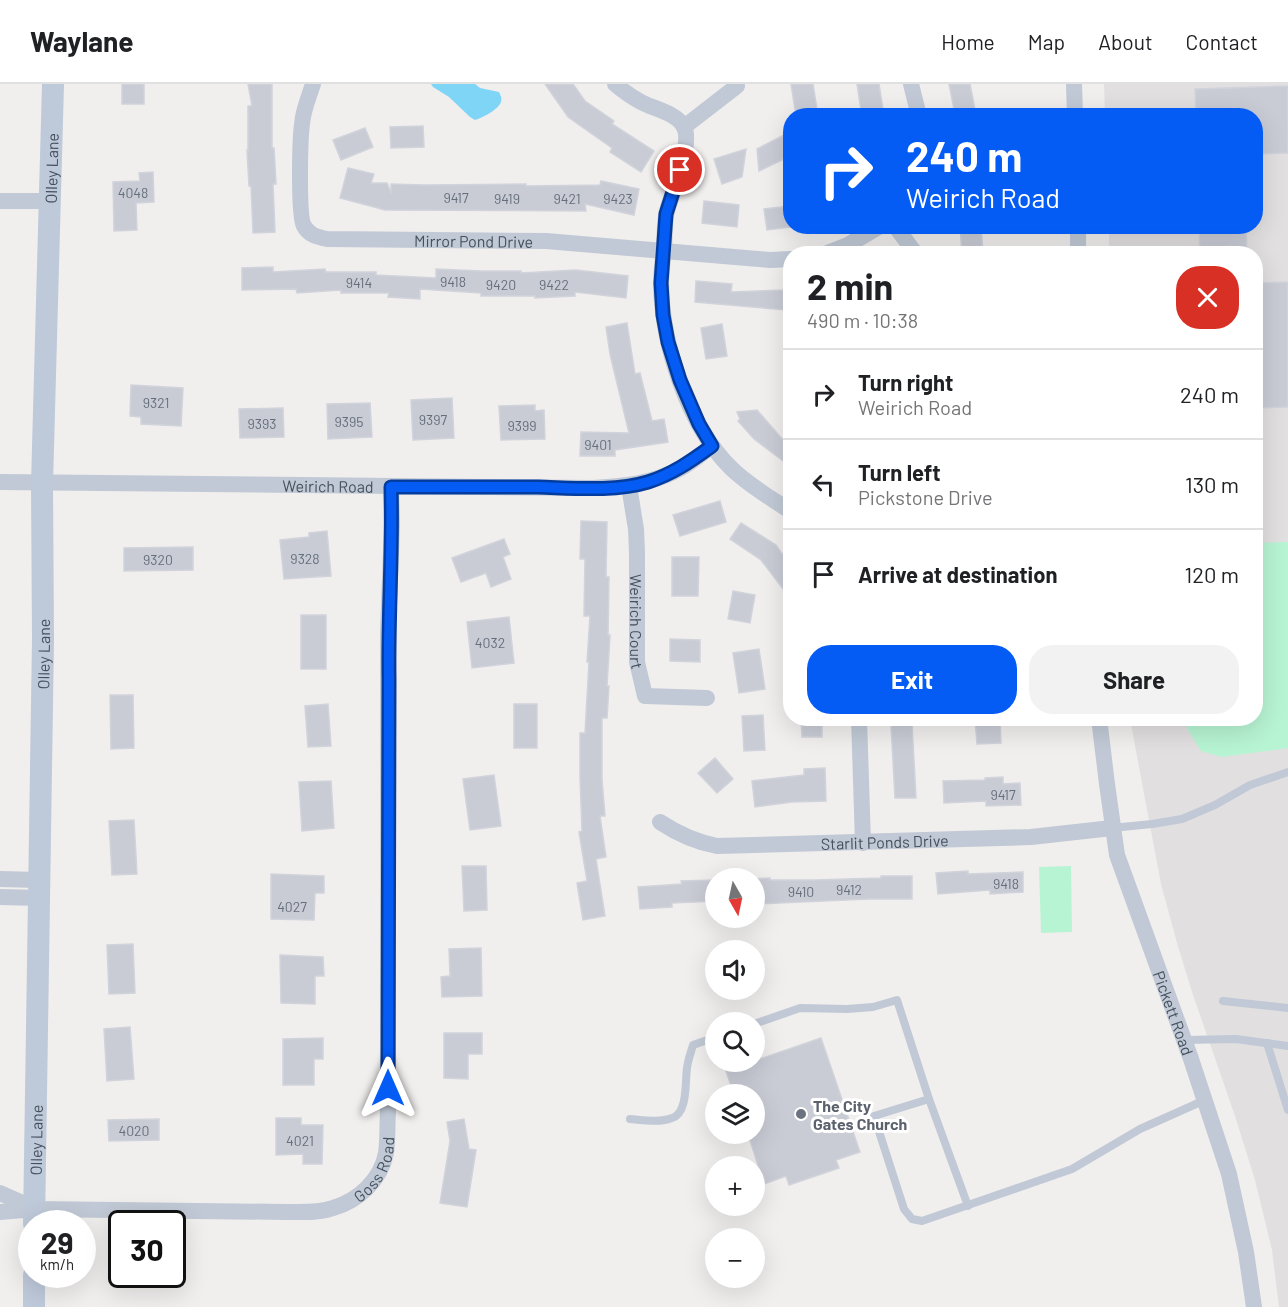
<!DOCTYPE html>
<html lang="en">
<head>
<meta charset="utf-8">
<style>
  :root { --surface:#fff; --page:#f2f2f2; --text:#202124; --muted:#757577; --line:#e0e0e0; --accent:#045cf5 }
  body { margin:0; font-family:Barlow,sans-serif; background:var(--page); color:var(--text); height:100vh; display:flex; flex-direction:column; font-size:22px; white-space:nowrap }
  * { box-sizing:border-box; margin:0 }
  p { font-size:20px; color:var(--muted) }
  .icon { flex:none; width:33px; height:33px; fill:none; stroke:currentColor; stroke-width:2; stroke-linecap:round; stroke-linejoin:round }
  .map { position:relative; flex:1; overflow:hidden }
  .details { position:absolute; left:783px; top:162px; width:480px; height:480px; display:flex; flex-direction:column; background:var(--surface); border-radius:24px; box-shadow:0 6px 24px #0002 }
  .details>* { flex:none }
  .banner { position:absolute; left:783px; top:24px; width:480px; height:126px; border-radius:24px; box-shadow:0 6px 24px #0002; background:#045cf5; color:#fff; overflow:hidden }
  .needle { width:39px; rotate:171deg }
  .tools { position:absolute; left:705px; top:784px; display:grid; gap:12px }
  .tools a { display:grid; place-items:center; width:60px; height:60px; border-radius:50%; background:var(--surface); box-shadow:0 6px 24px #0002; font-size:30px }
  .speed { position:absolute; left:18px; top:1126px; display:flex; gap:12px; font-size:30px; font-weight:700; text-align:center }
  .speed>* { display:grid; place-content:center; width:78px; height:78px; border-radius:50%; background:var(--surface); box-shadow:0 6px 24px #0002; line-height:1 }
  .speed small { font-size:15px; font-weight:400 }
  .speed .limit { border:3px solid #111; border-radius:9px; background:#fff; color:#111 }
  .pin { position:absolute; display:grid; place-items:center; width:51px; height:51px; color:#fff; margin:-26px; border:3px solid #fff; border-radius:50%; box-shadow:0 2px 6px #0007 }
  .me { position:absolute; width:66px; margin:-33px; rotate:0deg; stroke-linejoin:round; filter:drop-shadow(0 0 4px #0008) }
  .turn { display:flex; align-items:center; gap:21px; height:126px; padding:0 24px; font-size:27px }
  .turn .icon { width:78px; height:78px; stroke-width:2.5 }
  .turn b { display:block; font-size:42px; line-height:51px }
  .round { display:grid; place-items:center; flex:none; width:63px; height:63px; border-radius:24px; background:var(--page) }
  .summary { display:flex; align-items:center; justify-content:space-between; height:102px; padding:0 24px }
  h1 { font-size:36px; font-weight:700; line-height:45px }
  .cta { display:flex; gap:12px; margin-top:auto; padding:12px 24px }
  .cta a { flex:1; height:69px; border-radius:24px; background:var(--accent); color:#fff; font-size:24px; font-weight:700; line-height:69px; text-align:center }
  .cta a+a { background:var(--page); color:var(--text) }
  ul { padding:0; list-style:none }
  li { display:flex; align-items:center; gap:18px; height:90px; padding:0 24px; border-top:2px solid var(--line) }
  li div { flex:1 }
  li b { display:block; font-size:22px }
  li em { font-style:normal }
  header { display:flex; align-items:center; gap:36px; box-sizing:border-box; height:84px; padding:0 30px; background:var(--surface); border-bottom:2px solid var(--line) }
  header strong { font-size:28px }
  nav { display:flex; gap:33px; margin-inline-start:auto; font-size:21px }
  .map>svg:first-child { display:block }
  .education { fill:#e2dfe0 }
  .green { fill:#b7f4d3 }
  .water { fill:#7fd5f6 }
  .building { fill:#c9ccd5; stroke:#d1d3db; stroke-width:1.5 }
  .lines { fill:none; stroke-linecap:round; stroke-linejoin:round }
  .lane { stroke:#c0c9d5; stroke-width:8 }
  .street { stroke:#c0c9d5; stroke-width:16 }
  .secondary { stroke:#bec9da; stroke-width:22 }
  .route-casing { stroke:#033c9f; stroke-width:15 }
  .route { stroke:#045cf5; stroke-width:10 }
  .worship-dot { fill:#6b7280; stroke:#fff; stroke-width:2 }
  .labels { text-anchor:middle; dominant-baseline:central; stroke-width:6; stroke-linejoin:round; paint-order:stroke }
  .number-label { font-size:14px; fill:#656f7c }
  .street-label { font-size:16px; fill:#44505e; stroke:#fff }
  .worship-label { font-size:16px; font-weight:bold; fill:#5b616d; stroke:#fff; text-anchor:start }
</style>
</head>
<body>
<header>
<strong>Waylane</strong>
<nav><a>Home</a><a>Map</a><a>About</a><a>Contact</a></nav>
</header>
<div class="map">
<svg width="1288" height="1223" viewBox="0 0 1288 1223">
  <rect width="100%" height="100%" fill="#f1eeee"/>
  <polygon class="education" points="1104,0 1288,0 1288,1223 1279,1223 1272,1166 1255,1096 1235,1032 1192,908 1177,859 1161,800 1130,635 1256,634 1256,170 1109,169 1109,143 1256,142 1256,32 1105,31"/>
  <g class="green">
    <polygon points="1288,458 1288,664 1222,673 1201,667 1188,646 1183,635 1256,634 1256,459"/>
    <polygon points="1071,782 1072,848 1041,849 1039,783"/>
  </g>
  <path class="water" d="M431,0h44l5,4 19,4c2,4 3,6 2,10 -3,8 -19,16 -26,18l-5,-3 -21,-20 -16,-10z"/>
  <g class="building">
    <rect x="122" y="0" width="22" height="20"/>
    <polygon points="248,0 272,0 272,64 274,64 276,100 273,100 275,148 253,149 251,102 249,102 247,66 248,66 248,22 252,22"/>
    <polygon points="545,0 573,0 585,17 614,37 612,40 654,67 641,88 610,68 612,64 568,33"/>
    <polygon points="791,0 813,0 818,32 796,32"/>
    <polygon points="857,0 879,0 884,32 862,32"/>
    <polygon points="949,0 970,0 975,26 955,30"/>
    <polygon points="1288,2 1288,69 1256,70 1256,32 1196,32 1195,5"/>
    <polygon points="423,42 424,63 391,64 390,43"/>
    <polygon points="365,44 373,63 341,76 333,56"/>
    <polygon points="790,48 790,72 759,87 757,65"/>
    <polygon points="746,65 742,93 722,100 714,75"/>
    <polygon points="348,84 374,90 371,99 387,99 391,109 391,100 424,101 526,100 526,102 600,101 601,97 639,105 634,131 585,120 586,127 385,126 340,114"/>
    <polygon points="153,88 154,118 136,119 137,146 114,147 113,98 140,97 139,89"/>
    <polygon points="704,117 739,121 737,143 702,139"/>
    <polygon points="790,122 790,143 767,146 764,125"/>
    <polygon points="960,142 981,142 983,170 962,170"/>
    <polygon points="1199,142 1246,142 1247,170 1200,170"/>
    <polygon points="273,183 273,188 325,185 326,188 376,188 376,191 436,194 436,185 481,187 521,187 521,189 576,186 628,192 626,214 575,208 575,212 535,214 535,212 481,212 481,209 420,205 420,215 388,213 389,209 341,209 341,206 297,209 296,205 242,206 242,184"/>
    <polygon points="696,197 732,200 731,208 785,206 786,226 695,218"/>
    <polygon points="1288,198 1288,323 1256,324 1256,199"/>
    <polygon points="627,239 635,290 640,289 652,337 664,335 668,358 615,366 615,372 580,372 581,348 629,349 610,270 606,243"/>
    <polygon points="722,240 727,272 706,275 701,244"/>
    <polygon points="131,301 183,304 181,342 141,340 141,333 130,332"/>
    <polygon points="452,314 454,354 413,356 411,316"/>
    <polygon points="370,319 372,353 328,355 327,320"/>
    <polygon points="535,321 535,327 544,326 545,355 501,356 499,322"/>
    <polygon points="283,324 284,353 240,354 239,325"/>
    <polygon points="757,326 790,364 790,382 754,355 738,337 740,335 737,328"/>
    <polygon points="720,417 726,438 680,452 673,431"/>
    <polygon points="581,437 607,438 606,493 609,493 608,551 610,551 607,602 609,602 607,634 602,634 602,696 605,732 600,732 606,773 596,775 605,832 583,836 577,799 587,797 579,748 582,747 580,693 580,649 585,649 589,578 587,578 590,532 584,532 585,475 580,475"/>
    <polygon points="741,439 776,461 790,481 790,514 761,476 730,455"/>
    <polygon points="327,447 331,492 284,495 280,456 309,453 309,449"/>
    <polygon points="504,455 510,470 503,473 511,495 491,503 486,489 461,498 452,474"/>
    <polygon points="193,463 193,486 124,487 124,464"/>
    <polygon points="672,473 699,473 698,512 672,512"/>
    <polygon points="733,507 755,511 750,539 728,535"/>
    <rect x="301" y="531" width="25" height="54"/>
    <polygon points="509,533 514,579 472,584 467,538"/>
    <polygon points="670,555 700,556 700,578 670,577"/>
    <polygon points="759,565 765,605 739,609 733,569"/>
    <polygon points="110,611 133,611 134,664 111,665"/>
    <polygon points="328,620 331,662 308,663 305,622"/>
    <rect x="514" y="620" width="23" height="44"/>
    <polygon points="763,631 765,666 744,667 742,632"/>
    <polygon points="801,634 822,634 822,653 802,653"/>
    <polygon points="975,634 1000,634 1001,659 977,660"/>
    <polygon points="912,640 916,714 895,714 891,641"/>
    <polygon points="715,674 733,695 717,709 698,689"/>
    <polygon points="825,684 826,717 792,718 755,723 752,697 804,691 804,685"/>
    <polygon points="494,691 501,742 470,746 463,695"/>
    <polygon points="1003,693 1003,700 1020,699 1021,721 986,722 986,717 944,719 943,697 985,696 985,694"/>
    <polygon points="331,697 334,744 302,747 299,698"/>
    <polygon points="134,736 137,790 112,791 109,737"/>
    <polygon points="462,782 486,782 487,826 464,827"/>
    <polygon points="968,787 968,790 1023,788 1023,808 990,810 990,806 938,810 936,789"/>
    <polygon points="271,790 324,792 324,809 315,809 314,836 271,835"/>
    <polygon points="881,792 912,792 912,815 869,815 754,820 754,795 770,794 770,796 815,796 881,794"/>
    <polygon points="716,796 716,817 672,819 672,823 640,825 638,803 682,800 681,797"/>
    <polygon points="133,860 135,909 109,910 107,861"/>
    <polygon points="481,864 482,912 442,913 441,893 450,892 449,865"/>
    <polygon points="280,871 323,873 324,892 315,892 315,920 281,919"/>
    <polygon points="130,943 134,995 107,997 104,945"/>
    <polygon points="444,949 482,949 482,970 468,970 468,995 444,994"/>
    <polygon points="323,954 323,975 314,975 314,1001 283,1001 283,955"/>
    <polygon points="821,954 860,1068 836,1076 839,1084 789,1101 786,1092 764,1100 748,1050 754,1050 754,1011 734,1011 726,987 754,978 754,977"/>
    <polygon points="276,1034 301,1034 301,1041 323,1041 322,1080 303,1080 303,1070 276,1071"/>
    <polygon points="159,1035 159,1056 109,1057 108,1036"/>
    <polygon points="464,1035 469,1065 476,1066 467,1123 440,1119 450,1057 447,1038"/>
  </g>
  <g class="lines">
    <g class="lane">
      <polyline points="1112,744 1152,740 1182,735 1215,721 1250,701 1288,688"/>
      <polyline points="1223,917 1288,924"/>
      <polyline points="754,940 800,924 847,925 873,923 897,916 929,1015"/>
      <polyline points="1184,956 1236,955 1288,962"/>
      <polyline points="1267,959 1288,1026"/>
      <path d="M630,1035c13,1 30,4 42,-1 16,-5 13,-36 15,-50 1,-8 4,-16 6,-23l23,-8"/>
      <polyline points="968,1122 929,1015 874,1032 904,1125 912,1135 922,1137 1072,1085 1140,1045 1205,1016"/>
    </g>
    <g class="street">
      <path id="s1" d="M313,0c-4,13 -10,26 -11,40 -2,15 -4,92 2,102 5,9 13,11 23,13l219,2 224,19 20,-1"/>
      <path d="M615,0c8,7 17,13 26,18 13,7 36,11 43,25 9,16 -12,66 -17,84 -3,12 -2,25 -3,36 -1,12 -3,25 -3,37 1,60 27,142 70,184 17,17 40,30 59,43"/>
      <polyline points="911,0 919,32"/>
      <polyline points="1074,0 1075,32"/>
      <polyline points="684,43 737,2"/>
      <polyline points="0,117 50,117"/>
      <polyline points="895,142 916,170"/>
      <polyline points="1078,142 1078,170"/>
      <polyline points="825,170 848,161 880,142"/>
      <path id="s2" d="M0,398l593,6c31,-2 60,-4 88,-20 11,-6 21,-15 31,-22"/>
      <path id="s3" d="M629,402l7,43 1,24v109l8,34 62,2"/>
      <polyline points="859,634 863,759"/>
      <path id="s4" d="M1099,634l8,66 10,71 74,204 38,115 17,78 8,55"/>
      <path id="s5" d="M660,738c18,12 36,20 57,24l314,-9 81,-9"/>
      <polyline points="0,795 39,796"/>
      <polyline points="0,813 39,814"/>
      <polyline points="0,1109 34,1124"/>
      <path id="s6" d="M0,1128l35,-3 252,3c15,0 32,1 46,-4 25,-7 48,-28 53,-55 2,-13 1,-28 2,-42v-478l4,-109 -1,-37"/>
    </g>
    <g class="secondary">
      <path id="s7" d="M34,1140l9,-585 -1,-155 11,-400"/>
      <polyline points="34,1191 34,1223"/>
    </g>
  </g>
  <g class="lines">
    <defs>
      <path id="route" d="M388,1004l1,-410c-1,-64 4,-127 2,-191 49,0 98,0 147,0 35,1 77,5 110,-5 25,-8 43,-21 64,-36l-13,-22 -19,-44 -12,-38 -5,-27 -2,-32 5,-69 14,-44"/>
    </defs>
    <use href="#route" class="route-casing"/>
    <use href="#route" class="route"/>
  </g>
  <circle class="worship-dot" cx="801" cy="1030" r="6"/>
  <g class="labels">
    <g class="number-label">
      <text x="133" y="108">4048</text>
      <text x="456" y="113">9417</text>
      <text x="507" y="114">9419</text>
      <text x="567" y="114">9421</text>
      <text x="618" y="114">9423</text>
      <text x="453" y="197">9418</text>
      <text x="359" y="198">9414</text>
      <text x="501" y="200">9420</text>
      <text x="554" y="200">9422</text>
      <text x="156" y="318">9321</text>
      <text x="433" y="335">9397</text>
      <text x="349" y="337">9395</text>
      <text x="262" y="339">9393</text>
      <text x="522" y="341">9399</text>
      <text x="598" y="360">9401</text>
      <text x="305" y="474">9328</text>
      <text x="158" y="475">9320</text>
      <text x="490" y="558">4032</text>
      <text x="1003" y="710">9417</text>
      <text x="1006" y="799">9418</text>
      <text x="849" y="805">9412</text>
      <text x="801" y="807">9410</text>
      <text x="292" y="822">4027</text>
      <text x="134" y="1046">4020</text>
      <text x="300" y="1056">4021</text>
    </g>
    <g class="street-label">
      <text stroke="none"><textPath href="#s7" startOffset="1056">Olley Lane</textPath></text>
      <text stroke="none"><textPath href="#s1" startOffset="318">Mirror Pond Drive</textPath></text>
      <text stroke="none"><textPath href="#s2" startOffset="328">Weirich Road</textPath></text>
      <text stroke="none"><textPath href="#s3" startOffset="136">Weirich Court</textPath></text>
      <text stroke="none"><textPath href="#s7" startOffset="570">Olley Lane</textPath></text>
      <text stroke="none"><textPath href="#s5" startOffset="230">Starlit Ponds Drive</textPath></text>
      <text stroke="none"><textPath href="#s4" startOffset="306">Pickett Road</textPath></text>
      <text stroke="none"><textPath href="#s7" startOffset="84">Olley Lane</textPath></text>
      <text stroke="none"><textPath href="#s6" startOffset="394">Goss Road</textPath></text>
    </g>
    <g class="worship-label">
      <text x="813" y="1021">The City<tspan x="813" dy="18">Gates Church</tspan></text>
    </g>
  </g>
</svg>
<div class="tools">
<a><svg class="needle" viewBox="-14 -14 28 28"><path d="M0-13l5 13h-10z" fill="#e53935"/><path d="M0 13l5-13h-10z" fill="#757577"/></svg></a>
<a><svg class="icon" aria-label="sound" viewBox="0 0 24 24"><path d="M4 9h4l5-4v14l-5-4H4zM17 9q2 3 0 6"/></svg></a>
<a><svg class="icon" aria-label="search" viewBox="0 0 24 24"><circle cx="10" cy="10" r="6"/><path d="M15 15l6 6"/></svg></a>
<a><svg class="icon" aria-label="layers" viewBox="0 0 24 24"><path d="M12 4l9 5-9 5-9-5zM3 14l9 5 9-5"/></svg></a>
<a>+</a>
<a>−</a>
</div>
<div class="speed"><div>29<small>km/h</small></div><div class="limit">30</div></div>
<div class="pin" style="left:680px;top:86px;background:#d93025"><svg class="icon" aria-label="arrive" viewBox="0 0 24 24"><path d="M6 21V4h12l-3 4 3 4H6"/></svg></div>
<svg class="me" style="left:388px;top:1004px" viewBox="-20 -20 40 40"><path d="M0-17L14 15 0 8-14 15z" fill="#045cf5" stroke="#fff" stroke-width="4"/></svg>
<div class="banner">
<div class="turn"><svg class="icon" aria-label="right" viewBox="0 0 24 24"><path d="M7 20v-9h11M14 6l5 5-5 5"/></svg><div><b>240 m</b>Weirich Road</div></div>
</div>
<section class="details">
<div class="summary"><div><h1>2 min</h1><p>490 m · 10:38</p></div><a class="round" style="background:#d93025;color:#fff"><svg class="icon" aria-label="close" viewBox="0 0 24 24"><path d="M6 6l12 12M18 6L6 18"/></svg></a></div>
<ul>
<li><svg class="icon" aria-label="right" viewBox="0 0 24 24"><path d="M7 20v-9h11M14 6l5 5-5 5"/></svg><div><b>Turn right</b><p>Weirich Road</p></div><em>240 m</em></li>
<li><svg class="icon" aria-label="left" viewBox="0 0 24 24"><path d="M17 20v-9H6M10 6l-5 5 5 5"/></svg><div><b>Turn left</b><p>Pickstone Drive</p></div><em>130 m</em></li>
<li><svg class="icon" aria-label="arrive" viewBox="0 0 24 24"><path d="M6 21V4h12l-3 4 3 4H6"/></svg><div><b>Arrive at destination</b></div><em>120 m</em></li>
</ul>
<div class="cta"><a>Exit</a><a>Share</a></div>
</section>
</div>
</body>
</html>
